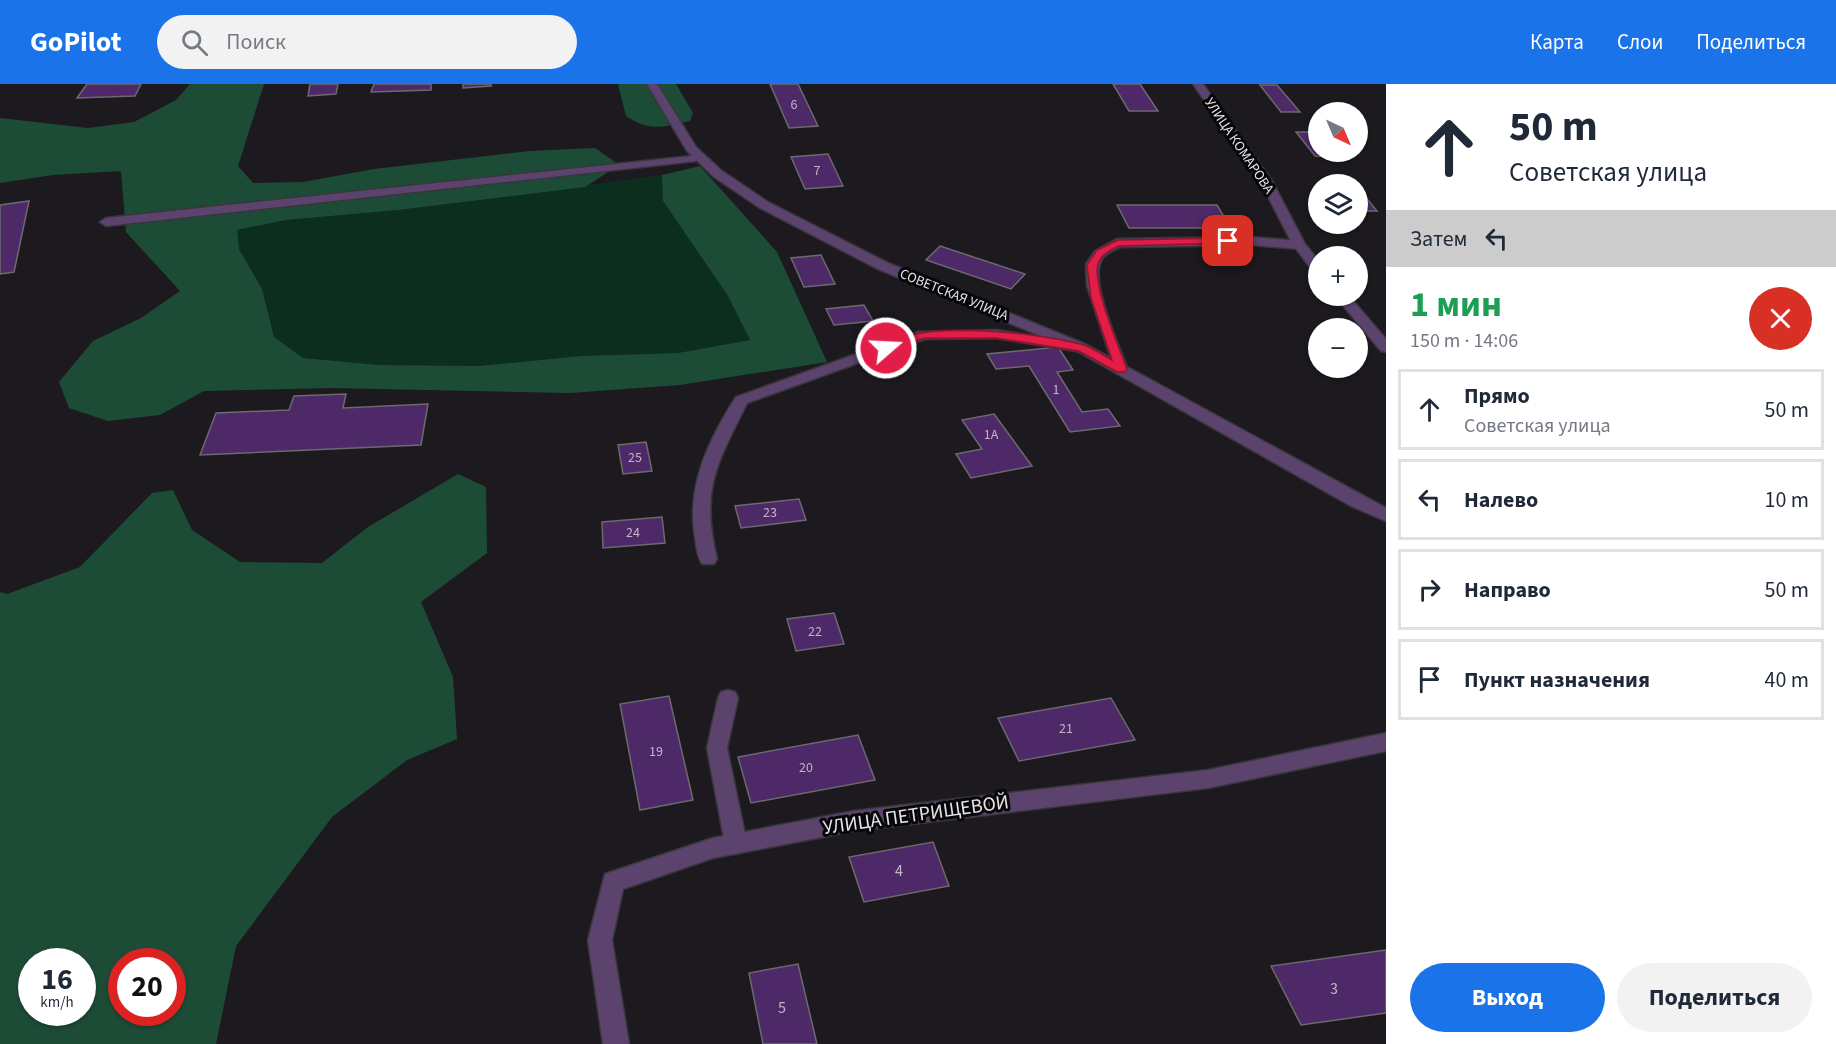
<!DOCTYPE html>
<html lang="ru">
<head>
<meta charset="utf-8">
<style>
  :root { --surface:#fff; --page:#f2f2f3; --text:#1f2937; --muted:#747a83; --line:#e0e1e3; --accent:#1a73e8 }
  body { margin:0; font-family:"Source Sans 3",sans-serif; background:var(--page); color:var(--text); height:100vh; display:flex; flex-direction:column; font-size:22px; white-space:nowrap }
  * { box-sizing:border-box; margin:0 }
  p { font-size:20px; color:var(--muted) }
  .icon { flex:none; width:33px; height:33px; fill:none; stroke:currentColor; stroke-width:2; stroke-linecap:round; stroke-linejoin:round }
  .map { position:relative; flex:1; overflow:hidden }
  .side { display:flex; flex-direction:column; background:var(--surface); width:450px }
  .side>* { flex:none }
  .hud { background:#fff; color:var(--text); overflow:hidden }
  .needle { width:39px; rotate:136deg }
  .buttons { position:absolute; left:1308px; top:18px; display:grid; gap:12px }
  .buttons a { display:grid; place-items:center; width:60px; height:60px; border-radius:50%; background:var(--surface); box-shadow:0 2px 4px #0004; font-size:30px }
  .speed { position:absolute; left:18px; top:864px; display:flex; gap:12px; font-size:30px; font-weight:700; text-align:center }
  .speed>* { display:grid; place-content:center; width:78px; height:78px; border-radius:50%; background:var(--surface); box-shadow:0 2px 4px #0004; line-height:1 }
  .speed small { font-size:15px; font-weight:400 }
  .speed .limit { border:9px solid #d22; background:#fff; color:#111 }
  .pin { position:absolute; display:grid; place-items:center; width:51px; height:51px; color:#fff; margin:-26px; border-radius:12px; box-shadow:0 3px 9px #0006 }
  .me { position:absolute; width:66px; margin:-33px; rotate:71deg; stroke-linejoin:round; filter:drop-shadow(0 0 4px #0008) }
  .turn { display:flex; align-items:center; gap:21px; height:126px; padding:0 24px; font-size:27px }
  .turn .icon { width:78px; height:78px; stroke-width:2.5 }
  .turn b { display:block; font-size:42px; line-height:51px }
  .then { display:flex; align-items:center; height:57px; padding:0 24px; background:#0003; gap:12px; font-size:22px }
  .round { display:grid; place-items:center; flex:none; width:63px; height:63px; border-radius:32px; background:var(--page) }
  .headline { display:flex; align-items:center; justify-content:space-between; height:102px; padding:0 24px }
  h1 { font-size:36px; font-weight:700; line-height:45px; color:#1e9e55 }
  .action { display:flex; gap:12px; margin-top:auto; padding:12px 24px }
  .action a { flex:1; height:69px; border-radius:36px; background:var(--accent); color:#fff; font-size:24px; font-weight:700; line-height:69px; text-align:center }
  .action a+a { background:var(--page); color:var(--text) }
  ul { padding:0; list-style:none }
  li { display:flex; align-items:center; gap:18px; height:81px; margin:0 12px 9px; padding:0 12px; border:3px solid var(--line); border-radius:0px }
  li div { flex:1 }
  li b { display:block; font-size:22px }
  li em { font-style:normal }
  header { display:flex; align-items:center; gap:36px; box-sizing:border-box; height:84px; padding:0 30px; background:var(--accent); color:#fff }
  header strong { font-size:28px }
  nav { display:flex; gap:33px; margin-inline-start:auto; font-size:21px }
  .search { width:420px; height:54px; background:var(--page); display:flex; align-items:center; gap:15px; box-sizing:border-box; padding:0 21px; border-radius:33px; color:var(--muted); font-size:22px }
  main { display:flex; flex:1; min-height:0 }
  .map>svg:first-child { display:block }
  .green { fill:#0c2e1e }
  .forest { fill:#1d4c36; fill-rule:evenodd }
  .building { fill:#4e2967; stroke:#6c696f; stroke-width:1.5 }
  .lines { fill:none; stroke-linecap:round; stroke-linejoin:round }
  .service-casing { stroke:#39363b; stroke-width:3 }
  .minor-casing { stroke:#39363b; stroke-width:3 }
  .service { fill:#5c436e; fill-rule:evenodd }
  .minor { fill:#5c436e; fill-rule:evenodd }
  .route { fill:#e11d48; stroke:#92132f; stroke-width:1.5 }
  .labels { text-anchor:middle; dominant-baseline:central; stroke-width:6; stroke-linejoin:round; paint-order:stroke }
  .number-label { font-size:14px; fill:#c0b5c8 }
  .far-street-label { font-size:14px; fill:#e6e4e8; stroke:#070608 }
  .near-number-label { font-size:16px; fill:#c0b5c8 }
  .near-street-label { font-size:20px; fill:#e6e4e8; stroke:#070608 }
</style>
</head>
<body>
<header>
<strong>GoPilot</strong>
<div class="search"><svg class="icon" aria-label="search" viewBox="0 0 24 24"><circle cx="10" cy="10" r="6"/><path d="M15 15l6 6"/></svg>Поиск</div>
<nav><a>Карта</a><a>Слои</a><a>Поделиться</a></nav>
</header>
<main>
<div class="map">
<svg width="1386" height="960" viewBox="0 0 1386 960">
  <rect width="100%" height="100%" fill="#1d1a1f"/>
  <polygon class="green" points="662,91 663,117 728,212 750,256 678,269 581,272 479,282 379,281 303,274 274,253 262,205 239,165 236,146 286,136 398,126"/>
  <g class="forest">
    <polygon points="190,0 264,0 238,82 253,99 303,98 374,85 530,67 595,64 619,81 585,103 398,126 286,136 237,146 239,165 262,205 274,253 303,274 379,281 479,282 581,272 678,269 750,256 728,212 663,117 662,91 700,82 777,168 827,278 680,301 570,309 332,304 204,307 160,331 108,337 69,324 59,298 93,257 141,234 180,207 126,148 121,87 53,91 0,99 0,34 88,44 134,38 176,16"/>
    <path d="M618,0h58l17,29 -3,8c-27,6 -40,11 -64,-5z"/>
    <path d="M458,390l28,13 1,66 -66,49 32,75 4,62 -50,21 -75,57 -96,129 -20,98h-216v-452l7,2 73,-27 72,-74 21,-3 19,40 48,32 82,1 46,-36zM32,878h50v50h-50zM122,878h50v50h-50z"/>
  </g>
  <g class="building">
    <polygon points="87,0 141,0 135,12 77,14"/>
    <polygon points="310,0 338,0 336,10 308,12"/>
    <polygon points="374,0 431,0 431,6 371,8"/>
    <polygon points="463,0 491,0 491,2 463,4"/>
    <polygon points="770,0 798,0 818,42 789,44"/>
    <polygon points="1113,0 1140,0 1158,27 1129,27"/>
    <polygon points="1260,1 1277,1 1300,28 1281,28"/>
    <polygon points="1296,48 1315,48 1318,52 1318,68 1331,68 1335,73 1315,72"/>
    <polygon points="828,70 843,102 805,105 791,73"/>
    <polygon points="1331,96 1351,96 1354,100 1334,100"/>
    <polygon points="1358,104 1377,127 1358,127"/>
    <polygon points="29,117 14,188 0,190 0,121"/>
    <polygon points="1117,121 1217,121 1231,144 1129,144"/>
    <polygon points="940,162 1025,190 1011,205 926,176"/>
    <polygon points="821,171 835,200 804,203 791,174"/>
    <polygon points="864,221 873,237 834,241 826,225"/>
    <polygon points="1058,263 1073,286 1057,288 1082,328 1108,325 1120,342 1070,348 1029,282 996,285 987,270"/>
    <polygon points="346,310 343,324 428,320 421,361 200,371 216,329 289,326 294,312"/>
    <polygon points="994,330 1032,382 971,394 956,370 982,365 962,336"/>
    <polygon points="646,358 652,387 623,390 618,361"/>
    <polygon points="799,415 806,436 741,444 735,422"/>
    <polygon points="662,433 665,459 603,464 602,438"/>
    <polygon points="834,529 844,560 796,567 787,535"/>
    <polygon points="669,612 693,716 640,726 620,620"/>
    <polygon points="1111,614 1135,656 1019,677 998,634"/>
    <polygon points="858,651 875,696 751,719 738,673"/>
    <polygon points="933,758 949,802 864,818 849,773"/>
    <polygon points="1386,866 1386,929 1301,941 1271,882"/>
    <polygon points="798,880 817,960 763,960 749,889"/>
  </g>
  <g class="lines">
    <defs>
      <g id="service">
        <polygon points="701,71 707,74 705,76 106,142 100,138 106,134"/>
        <path d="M1252,153l47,4 6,4 -6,4 -47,-4 -132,2c-7,3 -16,7 -19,14 -11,23 19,86 27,109l-2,3h-10l-29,-87 -1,-22 9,-13 22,-12z"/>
        <path d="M996,246l86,14 7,4 -7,4 -86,-14 -71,1 -178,64c-30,61 -47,86 -30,156l-3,5h-12c-5,-8 -6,-18 -7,-27 -9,-51 14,-98 41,-140l182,-65z"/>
        <polygon points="728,606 735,608 738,614 727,664 747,760 744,767 736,770 728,767 725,760 707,664 718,614 721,608"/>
      </g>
      <g id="minor">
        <polygon points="647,0 657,0 696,63 722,87 768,118 888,179 1087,261 1386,424 1386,437 1351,422 1077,267 878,185 760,124 714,93 687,67"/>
        <polygon points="1193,0 1203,0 1272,97 1305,160 1318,176 1318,188 1313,187 1293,161 1260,97"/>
        <polygon points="1335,212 1349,212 1386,255 1386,268 1381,267"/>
        <polygon points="1386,649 1386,667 1208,704 854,747 713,774 623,805 612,856 629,960 603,960 588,856 605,790 713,754 854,727 1208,686"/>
      </g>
    </defs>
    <use href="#service" class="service-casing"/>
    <use href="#minor" class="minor-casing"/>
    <use href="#service" class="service"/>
    <use href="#minor" class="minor"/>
  </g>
  <path class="route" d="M1228,154l4,1v4l-113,3c-8,4 -18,8 -21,18 -6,20 21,83 29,105l-2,3h-8l-38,-21 -83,-13h-71l-39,13 -6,-3c34,-30 162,-15 204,-3 9,3 19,10 28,15l-21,-62 -4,-33 10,-15 21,-10z"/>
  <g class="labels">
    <g class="number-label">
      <text x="794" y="21">6</text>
      <text x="817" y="87">7</text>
      <text x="1056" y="306">1</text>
      <text x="991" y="351">1А</text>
      <text x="635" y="374">25</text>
      <text x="770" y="429">23</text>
      <text x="633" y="449">24</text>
      <text x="815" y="548">22</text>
      <text x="1066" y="645">21</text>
      <text x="656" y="668">19</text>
      <text x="806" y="684">20</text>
    </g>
    <g class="far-street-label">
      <text transform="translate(1239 62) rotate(56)">УЛИЦА КОМАРОВА</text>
      <text transform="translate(954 211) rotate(22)">СОВЕТСКАЯ УЛИЦА</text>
    </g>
    <g class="near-number-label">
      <text x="899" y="787">4</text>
      <text x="1334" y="905">3</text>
      <text x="782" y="924">5</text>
    </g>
    <g class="near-street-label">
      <text transform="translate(916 731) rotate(-8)">УЛИЦА ПЕТРИЩЕВОЙ</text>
    </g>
  </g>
</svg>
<div class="buttons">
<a><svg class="needle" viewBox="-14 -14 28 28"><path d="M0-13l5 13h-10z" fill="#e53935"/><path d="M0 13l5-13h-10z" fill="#747a83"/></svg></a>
<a><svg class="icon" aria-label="layers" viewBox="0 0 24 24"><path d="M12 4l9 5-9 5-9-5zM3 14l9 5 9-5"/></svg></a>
<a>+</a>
<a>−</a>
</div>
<div class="speed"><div>16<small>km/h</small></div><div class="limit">20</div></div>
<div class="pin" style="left:1228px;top:157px;background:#d93025"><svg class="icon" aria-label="arrive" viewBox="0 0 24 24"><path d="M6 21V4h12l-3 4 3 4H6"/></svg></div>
<svg class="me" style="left:886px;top:264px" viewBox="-20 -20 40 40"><circle r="17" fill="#e11d48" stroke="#fff" stroke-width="3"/><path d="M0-11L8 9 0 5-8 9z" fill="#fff"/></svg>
</div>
<section class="side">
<div class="hud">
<div class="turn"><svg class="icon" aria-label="ahead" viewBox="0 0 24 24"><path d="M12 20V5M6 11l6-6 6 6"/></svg><div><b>50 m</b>Советская улица</div></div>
<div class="then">Затем<svg class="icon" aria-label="left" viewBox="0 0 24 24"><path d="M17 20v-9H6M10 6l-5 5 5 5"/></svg></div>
</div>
<div class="headline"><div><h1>1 мин</h1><p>150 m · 14:06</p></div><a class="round" style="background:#d93025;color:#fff"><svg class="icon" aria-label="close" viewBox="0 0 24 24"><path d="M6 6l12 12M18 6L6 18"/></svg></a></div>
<ul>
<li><svg class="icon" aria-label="ahead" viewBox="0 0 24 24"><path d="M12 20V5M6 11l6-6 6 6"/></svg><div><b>Прямо</b><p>Советская улица</p></div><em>50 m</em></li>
<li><svg class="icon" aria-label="left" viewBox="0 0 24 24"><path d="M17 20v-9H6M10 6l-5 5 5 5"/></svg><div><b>Налево</b></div><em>10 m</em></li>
<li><svg class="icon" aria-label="right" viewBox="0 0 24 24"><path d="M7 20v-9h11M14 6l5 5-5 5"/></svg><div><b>Направо</b></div><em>50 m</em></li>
<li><svg class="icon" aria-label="arrive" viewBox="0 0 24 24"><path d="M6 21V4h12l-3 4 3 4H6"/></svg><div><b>Пункт назначения</b></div><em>40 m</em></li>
</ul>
<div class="action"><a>Выход</a><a>Поделиться</a></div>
</section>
</main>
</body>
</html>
